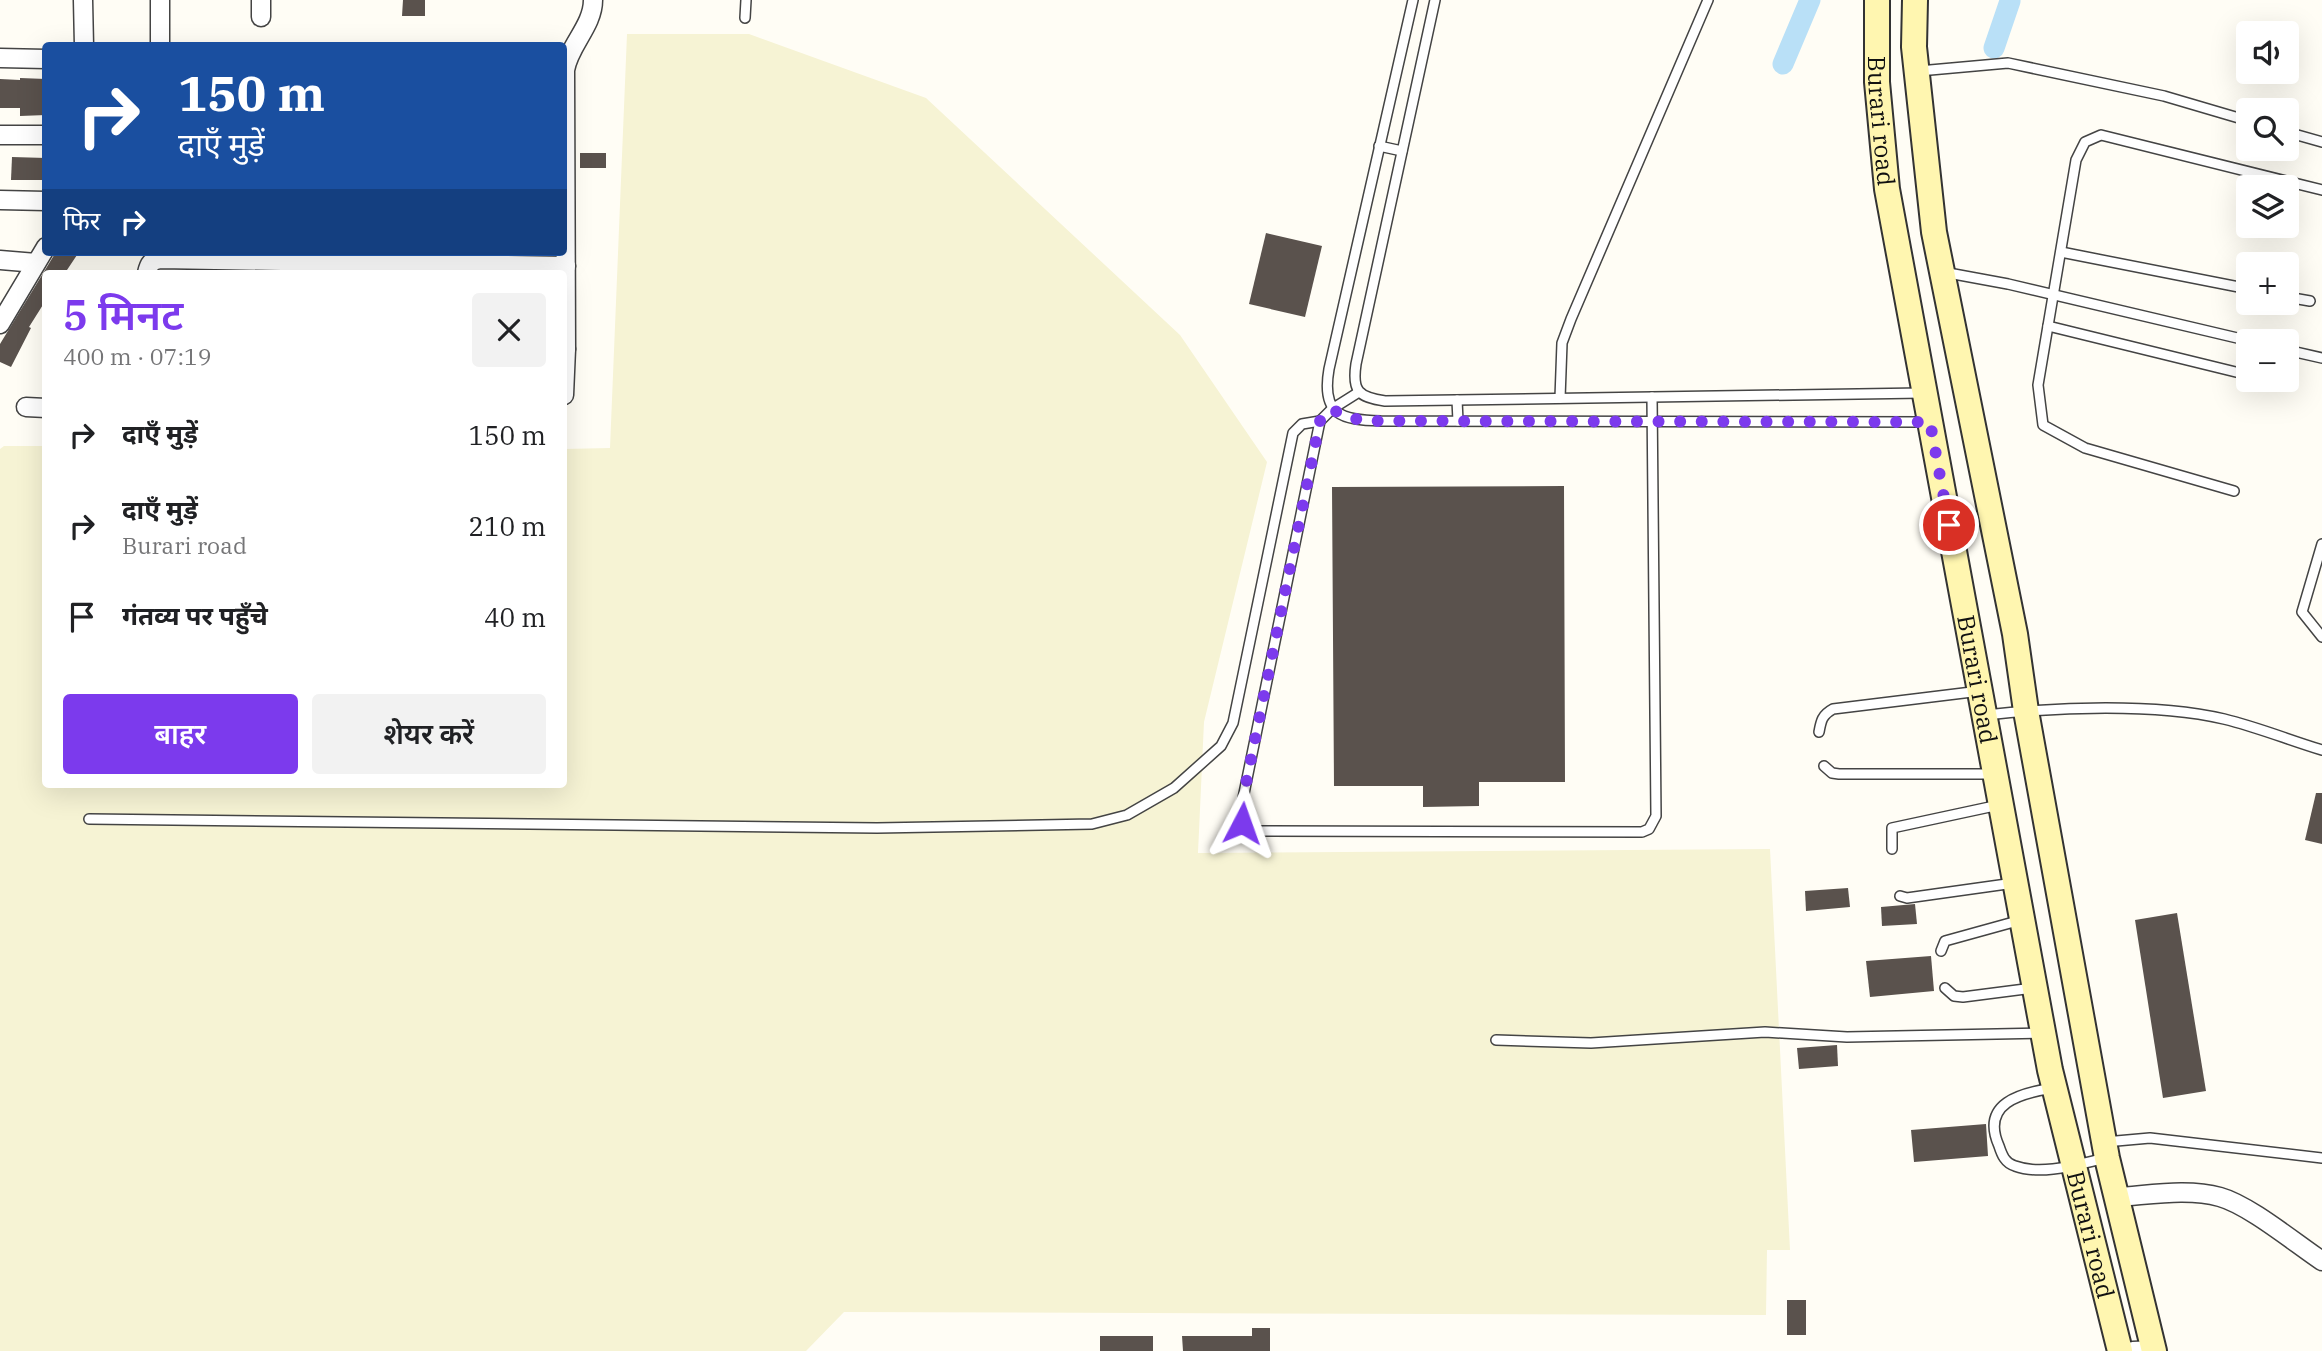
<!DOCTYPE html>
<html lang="hi">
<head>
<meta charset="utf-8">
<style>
  :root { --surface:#fff; --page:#f2f2f2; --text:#202124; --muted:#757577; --accent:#7c3aed }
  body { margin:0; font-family:"IBM Plex Serif","Noto Sans Devanagari",serif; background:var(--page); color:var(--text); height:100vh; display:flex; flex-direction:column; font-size:26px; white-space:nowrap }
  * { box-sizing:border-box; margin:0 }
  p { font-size:23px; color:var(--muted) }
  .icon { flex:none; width:38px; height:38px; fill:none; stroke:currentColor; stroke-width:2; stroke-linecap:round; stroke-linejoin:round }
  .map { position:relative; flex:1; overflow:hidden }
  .details { position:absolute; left:42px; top:270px; width:525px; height:518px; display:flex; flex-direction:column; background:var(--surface); border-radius:7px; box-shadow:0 7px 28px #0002 }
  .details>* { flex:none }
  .guide { position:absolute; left:42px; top:42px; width:525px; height:214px; border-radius:7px; box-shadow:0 7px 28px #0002; background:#1a4fa0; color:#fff; overflow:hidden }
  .fabs { position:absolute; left:2236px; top:21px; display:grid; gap:14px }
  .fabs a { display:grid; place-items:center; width:63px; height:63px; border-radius:7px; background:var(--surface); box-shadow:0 7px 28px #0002; font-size:35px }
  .pin { position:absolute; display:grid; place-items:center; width:60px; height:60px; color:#fff; margin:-30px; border:4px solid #fff; border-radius:50%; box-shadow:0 2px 7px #0007 }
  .me { position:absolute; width:77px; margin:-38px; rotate:4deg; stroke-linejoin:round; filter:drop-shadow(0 0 5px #0008) }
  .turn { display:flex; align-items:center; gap:24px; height:147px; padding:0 21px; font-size:32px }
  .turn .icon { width:91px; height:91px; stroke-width:2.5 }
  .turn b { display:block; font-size:49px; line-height:60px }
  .then { display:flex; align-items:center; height:66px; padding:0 21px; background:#0003; gap:14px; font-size:26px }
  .round { display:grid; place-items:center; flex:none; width:74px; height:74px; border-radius:7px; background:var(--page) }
  .summary { display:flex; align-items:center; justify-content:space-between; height:119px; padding:0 21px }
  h1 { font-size:42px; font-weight:600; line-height:52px; color:var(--accent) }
  .primary-button { display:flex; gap:14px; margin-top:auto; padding:14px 21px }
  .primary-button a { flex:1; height:80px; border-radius:7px; background:var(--accent); color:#fff; font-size:28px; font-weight:600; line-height:80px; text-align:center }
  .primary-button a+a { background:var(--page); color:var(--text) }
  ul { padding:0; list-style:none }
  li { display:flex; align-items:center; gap:21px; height:91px; padding:0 21px }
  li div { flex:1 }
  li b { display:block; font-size:26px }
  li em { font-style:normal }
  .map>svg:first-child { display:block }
  .farmland { fill:#f6f3d4 }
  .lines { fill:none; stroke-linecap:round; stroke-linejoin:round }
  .canal { stroke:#b9e0f7; stroke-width:21 }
  .building { fill:#5a524d }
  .service-casing { stroke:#444; stroke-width:12 }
  .minor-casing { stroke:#444; stroke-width:21 }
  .secondary-casing { stroke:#333; stroke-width:28 }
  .service { stroke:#fff; stroke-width:9 }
  .minor { stroke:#fff; stroke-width:18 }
  .secondary { stroke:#fff6b0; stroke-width:24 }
  .route { stroke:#7c3aed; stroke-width:12; stroke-dasharray:0 21.6 }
  .labels { text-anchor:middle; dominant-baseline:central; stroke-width:7; stroke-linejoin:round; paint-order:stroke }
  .street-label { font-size:24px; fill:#111; stroke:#fff }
</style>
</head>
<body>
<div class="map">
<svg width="2322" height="1351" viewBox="0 0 2322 1351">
  <rect width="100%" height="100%" fill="#fffdf5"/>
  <polygon class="farmland" points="627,34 749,34 926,98 1180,335 1267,462 1204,722 1198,853 1770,849 1790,1250 1767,1250 1766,1315 844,1312 806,1351 0,1351 0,449 4,446 45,446 46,784 564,784 564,449 610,448"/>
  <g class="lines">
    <g class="canal">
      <polyline points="1994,48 2010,1"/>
      <polyline points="1783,64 1810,0"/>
    </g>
  </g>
  <g class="building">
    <polygon points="403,0 425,0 425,16 402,16"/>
    <polygon points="20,78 46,79 46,115 20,116 20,108 0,108 0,79 20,80"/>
    <rect x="580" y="153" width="26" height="15"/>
    <polygon points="12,157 46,158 46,180 11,180"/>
    <polygon points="1266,233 1322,246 1305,317 1249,304"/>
    <polygon points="56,252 79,252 65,273 46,273 46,300 29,327 31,328 11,367 0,362 0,344"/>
    <polygon points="1564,486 1565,782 1479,782 1479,806 1423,807 1423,786 1334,786 1332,487"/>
    <polygon points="2316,793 2322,793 2322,844 2305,840"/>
    <polygon points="1848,888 1850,907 1806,911 1805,891"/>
    <polygon points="1915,904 1917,924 1882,926 1881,907"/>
    <polygon points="2177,913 2206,1091 2163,1098 2135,920"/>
    <polygon points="1931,956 1934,991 1870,997 1866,961"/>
    <polygon points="1837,1045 1838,1066 1799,1069 1797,1048"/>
    <polygon points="1986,1124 1988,1156 1914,1162 1911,1130"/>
    <rect x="1787" y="1300" width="19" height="35"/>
    <polygon points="1252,1328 1270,1328 1270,1351 1183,1351 1182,1336 1252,1336"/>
    <rect x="1100" y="1336" width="53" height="15"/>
  </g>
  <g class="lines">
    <defs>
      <g id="service">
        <path d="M1413,0l-84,369c-8,46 12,51 52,52l547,1"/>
        <path d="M1435,0l-79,364c-4,27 2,33 29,37l537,-8"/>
        <polyline points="745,18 746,0"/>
        <polyline points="1919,71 2008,63 2164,96 2249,121"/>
        <polyline points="2287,132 2322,142"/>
        <polyline points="1379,146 1402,151"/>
        <polyline points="2061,252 2249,289"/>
        <polyline points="1943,272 2008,284 2250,341"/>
        <polyline points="2287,297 2310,301"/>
        <polyline points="2048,326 2248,375"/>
        <polyline points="2287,350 2322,358"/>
        <path d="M1359,392l-27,17 -12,12 -80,392c3,11 6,15 17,18l385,1 7,-3 7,-13 -4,-419"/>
        <polyline points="1560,398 1562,343 1571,319 1708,0"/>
        <polyline points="1457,400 1458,421"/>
        <polyline points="2234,491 2085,448 2043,425 2038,385 2076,160 2085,142 2101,135 2322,190"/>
        <polyline points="2322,544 2302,612 2322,637"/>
        <path d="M1986,715c71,-8 169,-12 238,4 33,8 65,21 98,31"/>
        <path d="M1819,732c2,-11 3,-17 14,-23l147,-18"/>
        <polyline points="1824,766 1832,773 1839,774 1994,774"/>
        <polyline points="89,819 877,828 1092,824 1127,815 1174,788 1221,746 1233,723 1293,433 1302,424 1320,421"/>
        <polyline points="1892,849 1892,828 1999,805"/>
        <polyline points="1900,896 1907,898 2014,883"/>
        <polyline points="1941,951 1945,941 2021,920"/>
        <polyline points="1945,988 1954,996 1963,997 2033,988"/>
        <polyline points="1496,1040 1591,1043 1765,1032 1847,1037 2042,1033"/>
        <path d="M2053,1088c-32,5 -73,15 -54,58 3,9 6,17 16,20 27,10 64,-2 91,-8"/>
        <polyline points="2105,1142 2150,1138 2322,1158"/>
      </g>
      <g id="minor">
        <polyline points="83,0 84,46"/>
        <polyline points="261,17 261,0"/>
        <polyline points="160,46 160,0"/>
        <polyline points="0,58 46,59"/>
        <polyline points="0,135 46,135"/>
        <polyline points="0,200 46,201"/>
        <polyline points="0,260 36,263"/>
        <path d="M147,273c2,-9 4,-13 14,-14l405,7"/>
        <polyline points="0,324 46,247"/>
        <polyline points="564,349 566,349 564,395"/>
        <path d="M566,349l-1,-279c4,-25 28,-44 28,-70"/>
        <polyline points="26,407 46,408"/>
        <path d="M2117,1197c33,-2 71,-9 103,0 29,8 75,46 102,64"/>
        <polyline points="2133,1351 2154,1350"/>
      </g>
      <g id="secondary">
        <path id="s1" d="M1877,0v82l10,107 163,881 70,281"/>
        <polyline points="1915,0 1914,47 1934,232 2015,634 2026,711 2107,1158 2154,1351"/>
      </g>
    </defs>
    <use href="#service" class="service-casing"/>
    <use href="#minor" class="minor-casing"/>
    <use href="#secondary" class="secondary-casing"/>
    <use href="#service" class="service"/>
    <use href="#minor" class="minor"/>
    <use href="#secondary" class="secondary"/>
  </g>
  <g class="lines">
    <path class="route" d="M1242,823l-2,-10 80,-392 12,-12c15,10 31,12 49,12l549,1 19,103"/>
  </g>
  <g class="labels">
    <g class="street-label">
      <text stroke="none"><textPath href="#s1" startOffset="121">Burari road</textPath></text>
      <text stroke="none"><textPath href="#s1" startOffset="688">Burari road</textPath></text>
      <text stroke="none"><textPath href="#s1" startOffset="1255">Burari road</textPath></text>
    </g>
  </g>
</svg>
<div class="fabs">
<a><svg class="icon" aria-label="sound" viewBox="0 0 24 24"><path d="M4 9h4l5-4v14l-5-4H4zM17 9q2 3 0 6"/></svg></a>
<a><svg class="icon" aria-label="search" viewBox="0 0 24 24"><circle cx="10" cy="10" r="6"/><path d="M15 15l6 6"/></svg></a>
<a><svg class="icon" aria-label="layers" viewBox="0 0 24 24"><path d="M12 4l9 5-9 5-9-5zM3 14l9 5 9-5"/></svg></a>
<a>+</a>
<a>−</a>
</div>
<div class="pin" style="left:1949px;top:525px;background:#d93025"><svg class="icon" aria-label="arrive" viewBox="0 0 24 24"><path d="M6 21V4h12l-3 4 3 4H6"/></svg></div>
<svg class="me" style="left:1242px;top:823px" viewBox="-20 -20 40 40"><path d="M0-17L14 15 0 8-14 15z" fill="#7c3aed" stroke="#fff" stroke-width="4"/></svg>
<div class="guide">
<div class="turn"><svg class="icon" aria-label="right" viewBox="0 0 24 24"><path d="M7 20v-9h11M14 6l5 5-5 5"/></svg><div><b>150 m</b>दाएँ मुड़ें</div></div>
<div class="then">फिर<svg class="icon" aria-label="right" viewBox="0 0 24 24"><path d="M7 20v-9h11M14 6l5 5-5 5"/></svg></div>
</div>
<section class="details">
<div class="summary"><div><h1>5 मिनट</h1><p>400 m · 07:19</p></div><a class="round"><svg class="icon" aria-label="close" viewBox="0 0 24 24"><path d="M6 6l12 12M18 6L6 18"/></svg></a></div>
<ul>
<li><svg class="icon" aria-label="right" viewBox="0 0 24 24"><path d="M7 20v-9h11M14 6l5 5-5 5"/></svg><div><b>दाएँ मुड़ें</b></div><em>150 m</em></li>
<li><svg class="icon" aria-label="right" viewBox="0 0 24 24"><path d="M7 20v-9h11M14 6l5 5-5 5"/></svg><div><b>दाएँ मुड़ें</b><p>Burari road</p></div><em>210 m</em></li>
<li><svg class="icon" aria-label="arrive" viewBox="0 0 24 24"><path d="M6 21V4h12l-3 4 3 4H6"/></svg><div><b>गंतव्य पर पहुँचे</b></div><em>40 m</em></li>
</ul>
<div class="primary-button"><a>बाहर</a><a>शेयर करें</a></div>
</section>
</div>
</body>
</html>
